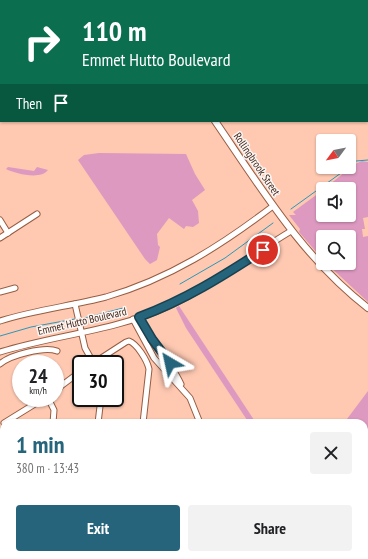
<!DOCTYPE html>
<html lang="en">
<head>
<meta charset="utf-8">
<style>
  :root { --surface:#fff; --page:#f2f2f2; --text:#202124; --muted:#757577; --accent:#25647a }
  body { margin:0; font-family:"PT Sans Narrow",sans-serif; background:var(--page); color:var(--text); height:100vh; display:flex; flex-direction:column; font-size:15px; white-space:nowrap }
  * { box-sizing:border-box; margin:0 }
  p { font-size:13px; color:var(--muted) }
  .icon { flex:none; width:22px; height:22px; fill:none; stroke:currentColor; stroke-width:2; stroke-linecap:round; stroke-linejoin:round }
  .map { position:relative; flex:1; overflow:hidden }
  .panel { position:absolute; left:0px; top:419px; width:368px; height:140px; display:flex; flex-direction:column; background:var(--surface); border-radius:12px 12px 0 0; box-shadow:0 1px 3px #0004 }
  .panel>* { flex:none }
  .hud { position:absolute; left:0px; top:0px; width:368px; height:122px; box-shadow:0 1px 3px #0004; background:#0b6e4f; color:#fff; overflow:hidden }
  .needle { width:26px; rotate:238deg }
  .fabs { position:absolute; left:316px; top:134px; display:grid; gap:8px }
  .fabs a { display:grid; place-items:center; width:40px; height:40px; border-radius:4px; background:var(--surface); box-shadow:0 1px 3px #0004; font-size:20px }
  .speed { position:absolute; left:12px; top:355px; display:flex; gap:8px; font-size:20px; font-weight:700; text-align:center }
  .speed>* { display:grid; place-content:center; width:52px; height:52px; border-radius:50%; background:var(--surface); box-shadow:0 1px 3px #0004; line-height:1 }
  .speed small { font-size:10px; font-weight:400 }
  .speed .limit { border:2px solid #111; border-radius:6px; background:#fff; color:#111 }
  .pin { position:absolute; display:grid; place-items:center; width:34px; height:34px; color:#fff; margin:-17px; border:2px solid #fff; border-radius:50%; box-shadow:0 1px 4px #0007 }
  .me { position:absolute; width:44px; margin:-22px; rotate:324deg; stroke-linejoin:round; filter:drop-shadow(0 0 3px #0008) }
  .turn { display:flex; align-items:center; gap:14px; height:84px; padding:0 16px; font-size:18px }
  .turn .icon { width:52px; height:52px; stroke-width:2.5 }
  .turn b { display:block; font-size:28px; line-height:34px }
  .then { display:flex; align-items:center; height:38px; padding:0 16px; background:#0003; gap:8px; font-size:15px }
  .round { display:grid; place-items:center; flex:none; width:42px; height:42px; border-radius:4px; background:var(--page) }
  .headline { display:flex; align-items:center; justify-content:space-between; height:68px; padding:0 16px }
  h1 { font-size:24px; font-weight:800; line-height:30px; color:var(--accent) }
  .cta { display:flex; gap:8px; margin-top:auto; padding:8px 16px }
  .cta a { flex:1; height:46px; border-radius:4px; background:var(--accent); color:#fff; font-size:16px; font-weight:800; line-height:46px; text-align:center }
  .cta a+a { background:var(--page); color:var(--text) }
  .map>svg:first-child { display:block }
  .green { fill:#dd99c0 }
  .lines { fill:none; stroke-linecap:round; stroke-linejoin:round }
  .stream { stroke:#2798bc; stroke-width:1 }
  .minor-casing { stroke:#975d42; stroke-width:7 }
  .major-casing { stroke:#975d42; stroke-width:8 }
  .minor { stroke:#fff; stroke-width:5 }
  .major { stroke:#fff; stroke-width:6 }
  .route-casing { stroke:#18414f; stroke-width:10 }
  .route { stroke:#25647a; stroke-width:7 }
  .labels { text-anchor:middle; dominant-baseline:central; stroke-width:3; stroke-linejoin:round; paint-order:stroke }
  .street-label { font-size:11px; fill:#41281c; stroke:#fcf5f2 }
</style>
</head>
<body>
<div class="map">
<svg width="368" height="559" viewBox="0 0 368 559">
  <rect width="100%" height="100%" fill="#fec8b1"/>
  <g class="green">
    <polygon points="99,153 186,154 195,174 205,190 192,200 198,211 199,223 193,227 186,226 184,229 169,218 157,234 158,245 160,247 157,260 150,264 145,259 78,160 84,155"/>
    <polygon points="362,161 368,162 368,217 363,218 365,229 362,229 363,237 368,236 368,302 326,263 349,263 349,237 323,237 323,260 299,232 300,229 289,215 296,215 293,212 323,190 323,215 349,215 349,189 324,189 355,164"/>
    <path d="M8,167l26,4 3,-4 11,3c-7,10 -32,4 -42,-1z"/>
    <polygon points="179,306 256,423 249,423 186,328 176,308"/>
    <polygon points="368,391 368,559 345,559 342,555 364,555 364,423 344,423"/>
  </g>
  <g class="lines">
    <g class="stream">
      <polyline points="367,0 368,1"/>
      <polyline points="291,209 348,168 356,161 368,160"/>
      <polyline points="180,284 225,258 273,223"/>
      <polyline points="81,319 123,308"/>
      <polyline points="0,336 31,327 75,319"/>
    </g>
    <defs>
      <g id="minor">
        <polyline points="96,0 97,1"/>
        <polyline points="275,0 276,1"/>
        <polyline points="326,0 326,1"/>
        <polyline points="81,1 82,0"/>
        <polyline points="243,1 244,0"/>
        <polyline points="367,63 368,64"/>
        <polyline points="0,220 8,233"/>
        <polyline points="0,238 37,214"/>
        <polyline points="0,292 15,288"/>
        <polyline points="75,304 85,348 94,364"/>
        <path d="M139,317c14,23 30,43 42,67"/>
        <polyline points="133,319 154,358 190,398 200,423"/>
        <path d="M0,321c35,-11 71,-15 106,-24 63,-18 116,-52 167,-91"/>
        <path d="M0,352c55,-17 114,-21 167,-45 45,-20 82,-51 124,-76"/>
        <path d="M0,364c10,-9 45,-18 57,-13"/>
        <path d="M92,364l34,-22 3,-1c8,3 18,19 20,28l-6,54"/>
        <polyline points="55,395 61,386 81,371"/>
        <polyline points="50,402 54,410 53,423"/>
        <polyline points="4,423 38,402 43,400 50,402"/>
        <polyline points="98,423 101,398"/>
        <polyline points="0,479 4,476"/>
        <polyline points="0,552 5,559"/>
        <polyline points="273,555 275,559"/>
        <polyline points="83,559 83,555"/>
        <polyline points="128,559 128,555"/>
        <polyline points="181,559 184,555"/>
      </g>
      <g id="major">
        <polyline points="133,0 134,1"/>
        <path d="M215,121c46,67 88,137 153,187"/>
      </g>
    </defs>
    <use href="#minor" class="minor-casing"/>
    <use href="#major" class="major-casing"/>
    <use href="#minor" class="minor"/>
    <use href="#major" class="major"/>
  </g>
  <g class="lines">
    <defs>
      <path id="route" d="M170,363l-18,-24 -13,-22c46,-17 84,-41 124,-67"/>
    </defs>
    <use href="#route" class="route-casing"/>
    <use href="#route" class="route"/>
  </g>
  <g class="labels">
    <g class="street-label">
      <text transform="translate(257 164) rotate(56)">Rollingbrook Street</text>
      <text transform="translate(82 321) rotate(-13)">Emmet Hutto Boulevard</text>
    </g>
  </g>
</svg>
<div class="fabs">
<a><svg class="needle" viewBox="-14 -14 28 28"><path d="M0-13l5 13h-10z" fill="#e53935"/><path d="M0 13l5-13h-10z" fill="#757577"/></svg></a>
<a><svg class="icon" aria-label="sound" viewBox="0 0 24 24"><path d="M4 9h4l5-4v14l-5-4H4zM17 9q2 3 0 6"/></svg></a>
<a><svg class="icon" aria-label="search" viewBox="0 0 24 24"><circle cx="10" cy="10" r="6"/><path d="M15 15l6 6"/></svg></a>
</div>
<div class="speed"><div>24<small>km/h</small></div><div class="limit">30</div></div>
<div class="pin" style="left:263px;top:250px;background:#d93025"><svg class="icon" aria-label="arrive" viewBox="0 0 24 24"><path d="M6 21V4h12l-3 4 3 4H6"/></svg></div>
<svg class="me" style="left:170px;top:363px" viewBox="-20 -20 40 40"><path d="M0-17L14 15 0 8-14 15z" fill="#25647a" stroke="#fff" stroke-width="4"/></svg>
<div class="hud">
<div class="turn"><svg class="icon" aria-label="right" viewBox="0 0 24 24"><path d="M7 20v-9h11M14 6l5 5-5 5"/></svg><div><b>110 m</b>Emmet Hutto Boulevard</div></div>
<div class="then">Then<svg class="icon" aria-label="arrive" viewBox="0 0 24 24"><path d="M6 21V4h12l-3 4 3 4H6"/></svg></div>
</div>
<section class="panel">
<div class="headline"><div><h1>1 min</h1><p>380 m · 13:43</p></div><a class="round"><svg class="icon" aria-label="close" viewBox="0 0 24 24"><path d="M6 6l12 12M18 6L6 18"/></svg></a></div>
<div class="cta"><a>Exit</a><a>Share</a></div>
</section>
</div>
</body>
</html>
